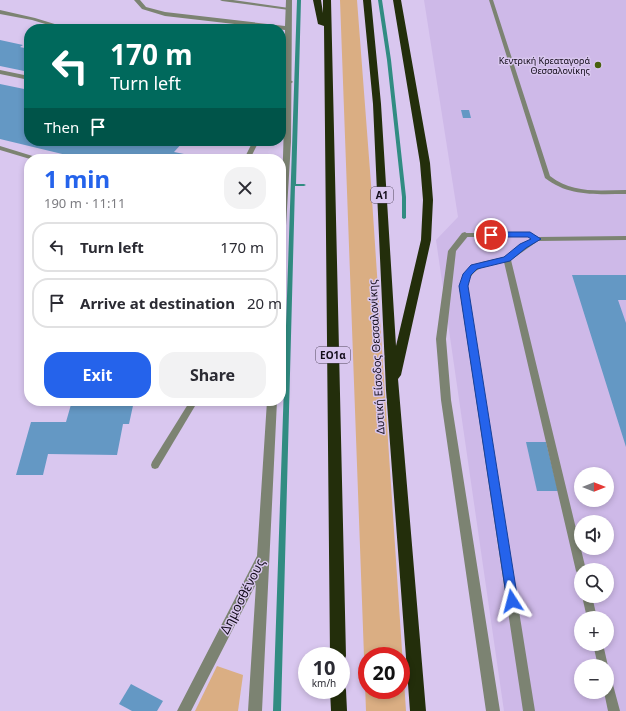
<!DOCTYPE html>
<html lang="en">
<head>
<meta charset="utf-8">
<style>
  :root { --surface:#fff; --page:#f2f2f3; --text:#2b2b33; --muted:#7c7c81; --line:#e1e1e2; --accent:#2563eb }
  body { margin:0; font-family:"Noto Sans",sans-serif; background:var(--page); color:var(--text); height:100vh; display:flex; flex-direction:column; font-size:15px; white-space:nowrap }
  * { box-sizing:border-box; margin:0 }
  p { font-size:13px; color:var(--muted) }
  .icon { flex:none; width:22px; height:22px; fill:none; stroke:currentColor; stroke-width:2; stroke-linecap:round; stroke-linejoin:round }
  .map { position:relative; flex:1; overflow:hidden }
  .sheet { position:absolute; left:24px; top:154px; width:262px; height:252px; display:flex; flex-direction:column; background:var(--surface); border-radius:16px; box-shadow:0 2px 6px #0003 }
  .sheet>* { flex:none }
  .banner { position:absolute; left:24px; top:24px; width:262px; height:122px; border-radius:16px; box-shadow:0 2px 6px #0003; background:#00695c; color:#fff; overflow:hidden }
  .needle { width:26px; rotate:90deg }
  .controls { position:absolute; left:574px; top:467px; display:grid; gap:8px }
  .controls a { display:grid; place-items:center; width:40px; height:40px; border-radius:50%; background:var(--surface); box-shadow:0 2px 6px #0003; font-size:20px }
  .speed { position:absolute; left:298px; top:647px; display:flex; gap:8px; font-size:20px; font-weight:700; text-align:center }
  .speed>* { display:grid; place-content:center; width:52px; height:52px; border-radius:50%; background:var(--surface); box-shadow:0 2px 6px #0003; line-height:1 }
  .speed small { font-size:10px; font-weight:400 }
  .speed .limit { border:6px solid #d22; background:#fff; color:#111 }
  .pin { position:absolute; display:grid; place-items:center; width:34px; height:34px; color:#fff; margin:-17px; border:2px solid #fff; border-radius:50%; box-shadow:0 1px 4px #0007 }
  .me { position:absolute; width:44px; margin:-22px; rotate:351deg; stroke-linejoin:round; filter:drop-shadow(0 0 3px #0008) }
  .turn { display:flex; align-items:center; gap:14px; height:84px; padding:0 20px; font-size:18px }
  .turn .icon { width:52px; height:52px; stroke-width:2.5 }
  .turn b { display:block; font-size:28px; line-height:34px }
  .then { display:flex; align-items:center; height:38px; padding:0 20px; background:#0003; gap:8px; font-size:15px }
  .round { display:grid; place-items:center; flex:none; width:42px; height:42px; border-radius:16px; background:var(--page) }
  .headline { display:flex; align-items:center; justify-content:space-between; height:68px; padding:0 20px }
  h1 { font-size:24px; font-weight:700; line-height:30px; color:var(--accent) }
  .action { display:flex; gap:8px; margin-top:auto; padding:8px 20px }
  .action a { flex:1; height:46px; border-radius:16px; background:var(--accent); color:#fff; font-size:16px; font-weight:700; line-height:46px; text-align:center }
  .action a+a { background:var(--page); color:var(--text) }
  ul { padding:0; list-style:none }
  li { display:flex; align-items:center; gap:12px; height:50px; margin:0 8px 6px; padding:0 12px; border:2px solid var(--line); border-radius:16px }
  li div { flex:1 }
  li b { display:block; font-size:15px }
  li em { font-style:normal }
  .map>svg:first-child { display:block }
  .built { fill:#ceb9e8; fill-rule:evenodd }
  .green { fill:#daae83; fill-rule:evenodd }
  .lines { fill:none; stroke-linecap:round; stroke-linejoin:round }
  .stream { fill:#318c82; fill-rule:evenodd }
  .building { fill:#6498c4 }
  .lane { fill:#7c8372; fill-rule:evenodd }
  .street { fill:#7c8372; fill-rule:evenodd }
  .highway { fill:#232e0b; fill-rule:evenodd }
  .route { fill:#2563eb; stroke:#184099 }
  .poi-dot { fill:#48600d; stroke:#d9c7ef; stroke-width:1.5 }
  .labels { text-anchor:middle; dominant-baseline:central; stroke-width:3; stroke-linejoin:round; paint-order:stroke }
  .far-poi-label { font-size:9px; fill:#120c19; stroke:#d9c7ef; text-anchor:end }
  .shield { fill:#d9c7ef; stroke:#4e4459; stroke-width:1 }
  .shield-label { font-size:10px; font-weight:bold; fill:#120c19 }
  .street-label { font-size:11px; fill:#120c19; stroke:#d9c7ef }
  .near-street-label { font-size:13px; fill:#120c19; stroke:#d9c7ef }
</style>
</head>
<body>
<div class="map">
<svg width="626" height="711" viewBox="0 0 626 711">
  <rect width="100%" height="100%" fill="#d9c7ef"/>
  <path class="built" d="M424,0h202v711h-122l-68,-471 22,-23zM581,474h26v26h-26zM581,522h26v26h-26zM581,570h26v26h-26zM581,618h26v26h-26zM581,666h26v26h-26z"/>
  <g class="green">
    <path d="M340,0h17l14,184 35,527h-40zM367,656h34v34h-34z"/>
    <polygon points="217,666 243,675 238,711 195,711"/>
  </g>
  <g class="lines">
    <g class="stream">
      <polygon points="297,0 301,0 296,184 304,184 306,185 304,186 295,186 281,711 273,711"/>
      <polygon points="378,0 382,0 391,60 406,197 406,218 404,219 402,218 402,197 387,60"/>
    </g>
  </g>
  <g class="building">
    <polygon points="0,40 23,45 20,47 29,49 29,72 0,66"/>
    <polygon points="0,84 29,90 29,141 184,141 174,152 184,154 180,159 83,159 0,139"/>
    <polygon points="461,110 469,110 471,118 463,118"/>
    <polygon points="572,275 626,275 626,300 618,300 626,323 626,447"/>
    <polygon points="72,401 134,401 129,424 123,424 117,455 48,454 43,475 16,475 31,422 66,422"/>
    <polygon points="526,442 546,442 558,491 537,491"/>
    <polygon points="131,684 163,701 157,711 132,711 119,704"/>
  </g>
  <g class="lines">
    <g class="lane">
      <polygon points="220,0 233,0 289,8 291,9 289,10 222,1"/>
      <path d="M489,0h4l57,176c23,18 48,14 76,14v4c-29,0 -57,3 -81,-16z"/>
      <polygon points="0,10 35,18 71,29 62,29 32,20 0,14"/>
      <polygon points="0,70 29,76 29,80 0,74"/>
      <polygon points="281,77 292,81 293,82 290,84 281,81"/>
      <polygon points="289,125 291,126 291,128 281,131 281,127"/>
      <polygon points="253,141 259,141 250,159 244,159"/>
      <polygon points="0,146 39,158 40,159 30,159 0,150"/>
      <path d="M463,233h67l8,4 88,-1v4l-88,1 -27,19 75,310h-5v5l-3,-1 -2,-3 -72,-309c-17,4 -32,4 -37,24l68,425h-12l-64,-425 6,-12 7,-7 10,-5 22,-5 27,-18 -2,-2h-66l-1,-2z"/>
      <polygon points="190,401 198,401 158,468 155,469 152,468 151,465 152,462"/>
      <polygon points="582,596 592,596 597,618 587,618"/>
      <polygon points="593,644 603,644 608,666 607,669 607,666 598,666"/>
      <polygon points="607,676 611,677 612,681 620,711 608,711 604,692 607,692"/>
    </g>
    <g class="street">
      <path d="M134,0h6l6,7 19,5 120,14 1,-26h6l-1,142 -7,117 -3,1c0,-77 5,-154 4,-230l-120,-14 -23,-7z"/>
      <polygon points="465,232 469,235 456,251 446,339 451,400 500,711 486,711 441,400 436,339 448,251 462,233"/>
      <polygon points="267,401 277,401 262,711 248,711 256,584 191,711 177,711 257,556"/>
    </g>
    <g class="highway">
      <polygon points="313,0 321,0 323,13 323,0 331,0 346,656 344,661 341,663 341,656 330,656 324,26 318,24"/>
      <polygon points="363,0 371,0 381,104 396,346 421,240 423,200 420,163 393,0 401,0 430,163 433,200 431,240 401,375 398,379 426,711 410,711 386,390 373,104"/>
      <polygon points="341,683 344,684 346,690 347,711 331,711 330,690 341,690"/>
    </g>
  </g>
  <polygon class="route" points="491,232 530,232 541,239 526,248 510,261 477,269 471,275 468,286 518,601 516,605 512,606 508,605 507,601 459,286 463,274 471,265 504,257 520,244 531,239 528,237 488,237 488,233"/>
  <circle class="poi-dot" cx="598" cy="65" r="4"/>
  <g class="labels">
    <g class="far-poi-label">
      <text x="590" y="60">Κεντρική Κρεαταγορά<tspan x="590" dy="10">Θεσσαλονίκης</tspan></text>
    </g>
    <g class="shield">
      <rect x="371" y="187" width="22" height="16" rx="3"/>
      <rect x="316" y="347" width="34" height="16" rx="3"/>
    </g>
    <g class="shield-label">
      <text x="382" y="195">Α1</text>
      <text x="333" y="355">ΕΟ1α</text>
    </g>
    <g class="street-label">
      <text transform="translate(376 357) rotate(-93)">Δυτική Είσοδος Θεσσαλονίκης</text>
    </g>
    <g class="near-street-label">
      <text transform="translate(242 596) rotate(-63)">Δημοσθένους</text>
    </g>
  </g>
</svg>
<div class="controls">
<a><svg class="needle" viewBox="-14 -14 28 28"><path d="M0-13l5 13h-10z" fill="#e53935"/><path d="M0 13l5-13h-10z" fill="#7c7c81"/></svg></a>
<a><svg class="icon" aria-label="sound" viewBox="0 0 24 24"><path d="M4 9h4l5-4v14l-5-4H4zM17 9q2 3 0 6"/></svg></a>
<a><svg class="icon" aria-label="search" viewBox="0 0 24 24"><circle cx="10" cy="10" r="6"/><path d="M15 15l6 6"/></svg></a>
<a>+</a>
<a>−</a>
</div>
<div class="speed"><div>10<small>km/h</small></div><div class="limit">20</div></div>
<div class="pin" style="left:491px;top:235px;background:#d93025"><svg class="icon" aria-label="arrive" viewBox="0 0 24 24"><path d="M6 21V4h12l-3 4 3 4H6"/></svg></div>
<svg class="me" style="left:512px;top:601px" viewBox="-20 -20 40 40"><path d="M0-17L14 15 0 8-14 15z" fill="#2563eb" stroke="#fff" stroke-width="4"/></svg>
<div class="banner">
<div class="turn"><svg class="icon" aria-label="left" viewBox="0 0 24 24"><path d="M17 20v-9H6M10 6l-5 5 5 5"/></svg><div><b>170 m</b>Turn left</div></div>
<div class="then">Then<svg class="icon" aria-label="arrive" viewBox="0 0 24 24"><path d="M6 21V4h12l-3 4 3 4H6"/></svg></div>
</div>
<section class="sheet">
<div class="headline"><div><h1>1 min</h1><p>190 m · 11:11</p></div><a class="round"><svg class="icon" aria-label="close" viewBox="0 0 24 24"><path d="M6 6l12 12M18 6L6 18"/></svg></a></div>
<ul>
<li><svg class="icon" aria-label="left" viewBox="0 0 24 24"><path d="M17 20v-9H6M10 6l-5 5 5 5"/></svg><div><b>Turn left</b></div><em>170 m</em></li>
<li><svg class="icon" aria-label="arrive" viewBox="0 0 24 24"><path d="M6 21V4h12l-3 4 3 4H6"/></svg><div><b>Arrive at destination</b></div><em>20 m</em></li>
</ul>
<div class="action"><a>Exit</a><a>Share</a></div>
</section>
</div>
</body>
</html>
